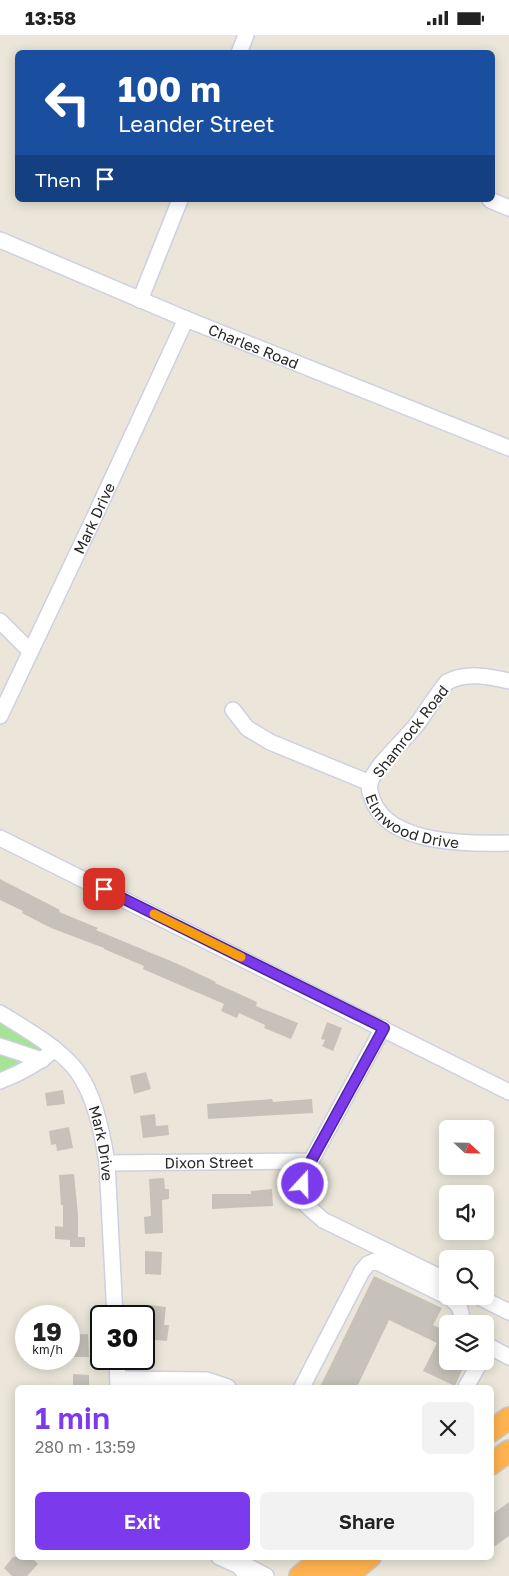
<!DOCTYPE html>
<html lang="en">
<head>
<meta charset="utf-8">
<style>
  :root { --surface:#fff; --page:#f2f2f2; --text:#222; --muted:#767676; --accent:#7c3aed }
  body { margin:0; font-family:"Golos Text",sans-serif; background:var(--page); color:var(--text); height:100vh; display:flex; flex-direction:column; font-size:19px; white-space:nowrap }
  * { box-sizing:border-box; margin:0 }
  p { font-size:16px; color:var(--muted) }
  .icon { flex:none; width:28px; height:28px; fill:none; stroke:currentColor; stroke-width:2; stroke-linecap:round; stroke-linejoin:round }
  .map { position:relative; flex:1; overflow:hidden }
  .details { position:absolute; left:15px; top:1350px; width:479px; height:175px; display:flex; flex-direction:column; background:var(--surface); border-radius:8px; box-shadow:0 2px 12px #0003 }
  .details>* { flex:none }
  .top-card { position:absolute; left:15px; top:15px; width:480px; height:152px; border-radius:8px; box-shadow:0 2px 12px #0003; background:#1a4fa0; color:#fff; overflow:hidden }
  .needle { width:32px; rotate:112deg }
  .buttons { position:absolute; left:439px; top:1085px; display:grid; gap:10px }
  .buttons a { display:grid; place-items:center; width:55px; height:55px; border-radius:8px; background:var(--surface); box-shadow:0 2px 12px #0003; font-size:25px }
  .speed { position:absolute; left:15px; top:1270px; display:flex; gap:10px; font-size:25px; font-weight:700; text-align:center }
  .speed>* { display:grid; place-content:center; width:65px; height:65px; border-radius:50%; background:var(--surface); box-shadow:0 2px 12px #0003; line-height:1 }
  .speed small { font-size:12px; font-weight:400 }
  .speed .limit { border:2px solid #111; border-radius:8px; background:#fff; color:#111 }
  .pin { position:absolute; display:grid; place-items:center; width:42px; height:42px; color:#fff; margin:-21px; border-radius:10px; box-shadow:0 2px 8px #0006 }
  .me { position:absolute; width:55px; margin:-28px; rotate:21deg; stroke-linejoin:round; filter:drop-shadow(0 0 4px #0008) }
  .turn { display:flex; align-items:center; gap:18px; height:105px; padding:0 20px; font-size:22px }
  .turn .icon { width:65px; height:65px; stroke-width:2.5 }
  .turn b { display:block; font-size:35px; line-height:42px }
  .then { display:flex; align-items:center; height:48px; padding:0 20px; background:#0003; gap:10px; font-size:19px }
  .round { display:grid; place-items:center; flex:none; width:52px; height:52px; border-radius:8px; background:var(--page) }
  .summary { display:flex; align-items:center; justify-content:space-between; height:85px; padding:0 20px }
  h1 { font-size:30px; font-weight:600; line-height:38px; color:var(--accent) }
  .action { display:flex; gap:10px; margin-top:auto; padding:10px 20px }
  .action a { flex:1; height:58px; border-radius:8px; background:var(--accent); color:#fff; font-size:20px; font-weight:600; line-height:58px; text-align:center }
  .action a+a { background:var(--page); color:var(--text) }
  .status { display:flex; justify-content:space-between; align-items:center; height:35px; padding:0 25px; background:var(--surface); direction:ltr }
  .status svg { height:14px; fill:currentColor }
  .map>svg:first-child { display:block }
  .green { fill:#a5e494 }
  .building { fill:#c6c2b9 }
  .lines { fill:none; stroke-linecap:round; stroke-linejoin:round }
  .minor-casing { stroke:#ced0e2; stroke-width:18 }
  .highway-casing { stroke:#c7c7c7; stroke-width:24 }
  .minor { stroke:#fff; stroke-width:15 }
  .highway { stroke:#ffb250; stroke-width:21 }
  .route-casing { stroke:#51269a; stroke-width:12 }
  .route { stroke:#7c3aed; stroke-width:9 }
  .slow { stroke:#f59e0b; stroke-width:9 }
  .labels { text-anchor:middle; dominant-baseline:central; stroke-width:4; stroke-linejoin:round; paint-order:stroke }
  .street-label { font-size:15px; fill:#282828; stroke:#fff }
</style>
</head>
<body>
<div class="status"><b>13:58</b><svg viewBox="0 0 49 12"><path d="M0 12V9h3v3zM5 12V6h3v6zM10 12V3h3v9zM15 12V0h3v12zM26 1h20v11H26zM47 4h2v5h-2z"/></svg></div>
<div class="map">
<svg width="509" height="1541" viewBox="0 0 509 1541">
  <rect width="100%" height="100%" fill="#ebe6d9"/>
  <polygon class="green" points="0,978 55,1014 0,1046"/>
  <g class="building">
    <polygon points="0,844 60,875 59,877 98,893 96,895 178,929 216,947 215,948 257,967 256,971 298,988 291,1004 264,993 265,990 239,978 237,983 221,976 224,969 152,938 143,934 144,931 104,914 104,913 51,893 22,878 23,876 0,865"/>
    <polygon points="327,987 342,993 333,1016 322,1011 325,1005 321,1004"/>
    <polygon points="146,1037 151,1054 134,1059 130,1041"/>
    <polygon points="63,1055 65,1069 47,1071 45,1058"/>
    <polygon points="272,1064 273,1067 312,1064 313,1078 208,1084 207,1069"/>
    <polygon points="155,1079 156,1091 168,1090 169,1100 143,1103 140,1081"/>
    <polygon points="69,1092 73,1113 57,1116 56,1109 51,1110 49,1096"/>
    <polygon points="74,1139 78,1179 78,1202 85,1202 85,1212 70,1212 70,1205 55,1204 55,1191 63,1192 63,1170 61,1170 59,1140"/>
    <polygon points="164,1143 165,1154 169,1154 169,1164 162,1165 163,1198 145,1199 144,1182 151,1181 149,1144"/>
    <polygon points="272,1154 273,1171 212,1174 212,1159 251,1159 251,1156"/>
    <polygon points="145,1216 162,1217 161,1240 145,1239"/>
    <polygon points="374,1241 442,1273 433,1290 448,1297 448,1326 466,1326 455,1351 423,1336 437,1308 389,1285 357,1352 320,1352"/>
    <polygon points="150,1270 166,1272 164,1290 169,1290 167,1306 146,1304"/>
    <polygon points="88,1299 89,1322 73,1322 73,1312 69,1312 69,1300"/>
    <polygon points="73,1339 89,1340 89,1352 73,1352"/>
    <polygon points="509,1467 509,1501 491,1514 491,1480"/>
    <polygon points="13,1522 31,1522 38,1529 27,1541 12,1541 4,1533"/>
  </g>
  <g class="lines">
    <defs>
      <g id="minor">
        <polyline points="239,18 246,0"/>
        <polyline points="490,165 509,173"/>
        <path id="s1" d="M0,205l186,79 323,129"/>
        <polyline points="140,265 180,165"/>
        <polyline points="0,586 30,616"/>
        <path id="s2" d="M509,646c-21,-5 -42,-9 -62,1 -11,13 -19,27 -29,41 -12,16 -43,42 -48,60 -2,6 1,12 3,18 17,44 98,43 136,42"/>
        <polyline points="233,675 247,693 270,707 370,748"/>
        <path id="s3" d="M0,681l93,-196 93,-201"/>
        <polyline points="0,803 509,1057"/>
        <path id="s4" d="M0,978c24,15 49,29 69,49 24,23 33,69 38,101l8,153"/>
        <polyline points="0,1011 42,1025"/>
        <path d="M0,1046c21,-8 38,-17 55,-32"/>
        <polyline points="311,1126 305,1137 303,1149 305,1169 323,1185 448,1246"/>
        <path id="s5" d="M107,1128l204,-2 72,-133"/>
        <polyline points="477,1261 509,1277"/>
        <polyline points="485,1309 509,1322"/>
        <polyline points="117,1324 118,1352"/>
        <polyline points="118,1344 207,1345 228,1352"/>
        <path d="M302,1352l60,-116 6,-7 7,-3 75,37c10,8 13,13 11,26"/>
        <polyline points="466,1352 481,1326"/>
        <polyline points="219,1522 239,1531 247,1541"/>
        <polyline points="239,1531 247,1531 266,1541"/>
      </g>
      <g id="highway">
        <polyline points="491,1396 509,1383"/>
        <polyline points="491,1429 509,1416"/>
        <polyline points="300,1541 324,1522"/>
        <polyline points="327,1541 349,1522"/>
        <polyline points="347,1541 370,1522"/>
      </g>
    </defs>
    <use href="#minor" class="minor-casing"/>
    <use href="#highway" class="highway-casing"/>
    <use href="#minor" class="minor"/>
    <use href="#highway" class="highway"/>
  </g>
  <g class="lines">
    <defs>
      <polyline id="route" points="104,854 384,993 305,1137 303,1149"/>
    </defs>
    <use href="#route" class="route-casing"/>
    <use href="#route" class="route"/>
    <polyline class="slow" points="154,879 241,922"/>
  </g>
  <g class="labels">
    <g class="street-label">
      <text stroke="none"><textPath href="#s1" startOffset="275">Charles Road</textPath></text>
      <text stroke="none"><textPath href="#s3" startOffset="219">Mark Drive</textPath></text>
      <text transform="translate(410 696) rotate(-52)">Shamrock Road</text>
      <text stroke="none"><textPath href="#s2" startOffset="256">Elmwood Drive</textPath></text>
      <text stroke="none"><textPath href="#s4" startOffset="174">Mark Drive</textPath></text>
      <text stroke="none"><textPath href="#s5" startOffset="102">Dixon Street</textPath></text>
    </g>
  </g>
</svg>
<div class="buttons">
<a><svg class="needle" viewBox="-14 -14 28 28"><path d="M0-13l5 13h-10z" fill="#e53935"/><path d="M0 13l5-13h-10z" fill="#767676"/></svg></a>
<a><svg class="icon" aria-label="sound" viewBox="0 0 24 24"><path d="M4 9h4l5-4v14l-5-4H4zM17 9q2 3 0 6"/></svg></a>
<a><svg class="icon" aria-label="search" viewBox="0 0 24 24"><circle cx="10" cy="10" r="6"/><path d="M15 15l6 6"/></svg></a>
<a><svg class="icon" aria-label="layers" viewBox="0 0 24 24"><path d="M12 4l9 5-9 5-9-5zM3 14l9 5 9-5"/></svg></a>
</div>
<div class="speed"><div>19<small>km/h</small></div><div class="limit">30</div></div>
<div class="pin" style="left:104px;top:854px;background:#d93025"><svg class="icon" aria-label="arrive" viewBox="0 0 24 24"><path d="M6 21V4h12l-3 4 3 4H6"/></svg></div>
<svg class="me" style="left:303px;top:1149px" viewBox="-20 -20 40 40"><circle r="17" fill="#7c3aed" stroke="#fff" stroke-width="3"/><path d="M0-11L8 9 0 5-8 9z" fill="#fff"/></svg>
<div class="top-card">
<div class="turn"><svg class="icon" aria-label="left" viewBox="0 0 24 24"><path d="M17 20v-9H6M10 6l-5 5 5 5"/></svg><div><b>100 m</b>Leander Street</div></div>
<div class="then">Then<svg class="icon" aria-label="arrive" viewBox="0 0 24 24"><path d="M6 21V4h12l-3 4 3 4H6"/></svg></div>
</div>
<section class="details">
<div class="summary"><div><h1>1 min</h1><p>280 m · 13:59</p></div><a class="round"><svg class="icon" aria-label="close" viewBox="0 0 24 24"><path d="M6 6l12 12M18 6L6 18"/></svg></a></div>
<div class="action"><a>Exit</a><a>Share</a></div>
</section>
</div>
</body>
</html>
